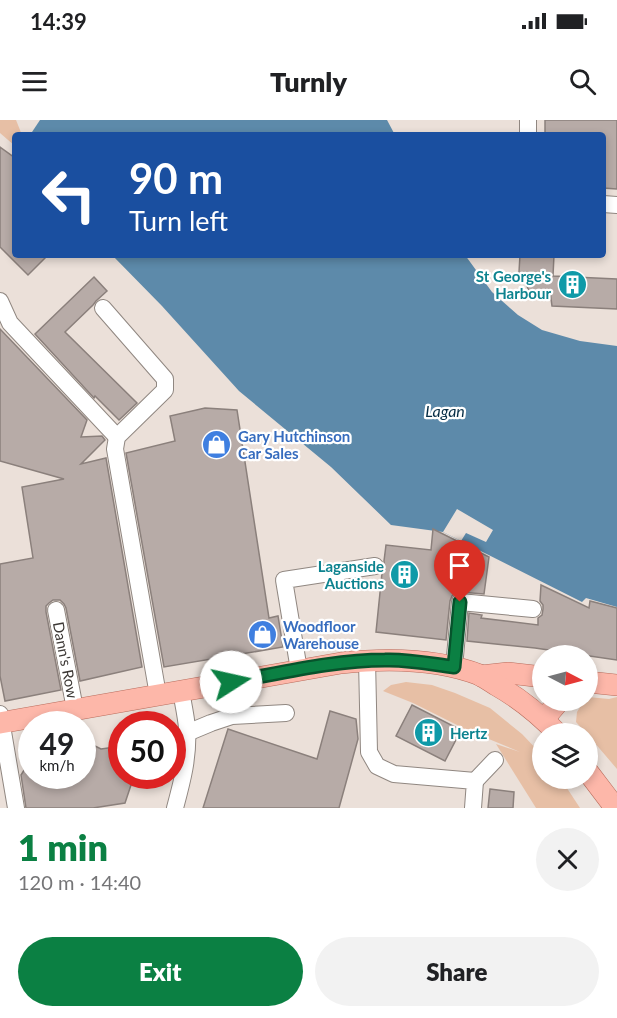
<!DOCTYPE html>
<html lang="en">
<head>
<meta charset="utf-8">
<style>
  :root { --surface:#fff; --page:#f2f2f2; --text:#202124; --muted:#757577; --accent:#0b8043 }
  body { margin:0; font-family:Lato,sans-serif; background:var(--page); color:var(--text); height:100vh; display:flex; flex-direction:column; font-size:22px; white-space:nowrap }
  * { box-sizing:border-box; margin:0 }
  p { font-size:20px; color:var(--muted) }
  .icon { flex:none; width:33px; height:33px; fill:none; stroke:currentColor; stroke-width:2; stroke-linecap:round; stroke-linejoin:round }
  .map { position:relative; height:688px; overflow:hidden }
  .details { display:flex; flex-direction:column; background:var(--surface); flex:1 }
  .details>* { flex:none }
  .banner { position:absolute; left:12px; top:12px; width:594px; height:126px; border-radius:6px; box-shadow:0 3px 9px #0003; background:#1a4fa0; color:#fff; overflow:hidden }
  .needle { width:39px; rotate:96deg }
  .fabs { position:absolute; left:532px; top:525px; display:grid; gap:12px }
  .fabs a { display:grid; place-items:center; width:66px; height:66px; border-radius:50%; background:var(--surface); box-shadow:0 3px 9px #0003; font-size:30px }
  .speed { position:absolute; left:18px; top:591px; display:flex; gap:12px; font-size:30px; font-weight:700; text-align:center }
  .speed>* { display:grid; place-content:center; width:78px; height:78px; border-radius:50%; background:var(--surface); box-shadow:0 3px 9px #0003; line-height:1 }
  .speed small { font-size:15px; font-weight:400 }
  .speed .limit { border:9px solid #d22; background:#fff; color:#111 }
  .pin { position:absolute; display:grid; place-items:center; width:51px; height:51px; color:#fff; margin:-62px -26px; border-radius:50% 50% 50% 0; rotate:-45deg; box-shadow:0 0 6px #0007 }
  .pin .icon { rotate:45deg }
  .me { position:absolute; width:66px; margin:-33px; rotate:80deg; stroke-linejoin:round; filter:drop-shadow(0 0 4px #0008) }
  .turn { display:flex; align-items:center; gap:21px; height:126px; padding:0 18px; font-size:27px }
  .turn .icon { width:78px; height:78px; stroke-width:2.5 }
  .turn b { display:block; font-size:42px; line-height:51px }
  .round { display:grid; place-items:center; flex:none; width:63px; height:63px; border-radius:32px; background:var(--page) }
  .overview { display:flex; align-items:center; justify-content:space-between; height:102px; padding:0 18px }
  h1 { font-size:36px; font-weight:800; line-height:45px; color:var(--accent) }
  .button { display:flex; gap:12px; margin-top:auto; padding:12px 18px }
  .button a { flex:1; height:69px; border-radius:36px; background:var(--accent); color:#fff; font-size:24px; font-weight:800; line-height:69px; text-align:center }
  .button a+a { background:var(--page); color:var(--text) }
  .status { display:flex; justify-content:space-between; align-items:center; height:42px; padding:0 30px; background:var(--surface); direction:ltr }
  .status svg { height:16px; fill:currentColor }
  header { display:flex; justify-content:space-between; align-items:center; height:78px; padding:0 18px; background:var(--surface); font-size:27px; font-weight:800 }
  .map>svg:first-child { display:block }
  .green { fill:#e7bfa5 }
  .water { fill:#5d8aaa }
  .pier { fill:#ebe0d9 }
  .building { fill:#b7aba7; stroke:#8b807c; stroke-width:1.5 }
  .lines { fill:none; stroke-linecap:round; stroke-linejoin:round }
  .minor-casing { stroke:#908781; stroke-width:18 }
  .major-casing { stroke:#b96c5c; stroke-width:22 }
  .minor { stroke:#fff; stroke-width:16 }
  .major { stroke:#fdb7a9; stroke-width:21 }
  .route-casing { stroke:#07532c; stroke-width:15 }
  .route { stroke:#0b8043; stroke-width:10 }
  .labels { text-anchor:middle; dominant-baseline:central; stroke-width:4.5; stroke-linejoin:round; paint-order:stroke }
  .culture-label { font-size:15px; font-weight:bold; fill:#0d838f; stroke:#fff; text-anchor:end }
  .shop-label { font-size:15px; font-weight:bold; fill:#366cbe; stroke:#fff; text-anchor:start }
  .street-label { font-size:15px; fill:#3d3936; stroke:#fff }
  .water-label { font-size:16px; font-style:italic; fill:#072e46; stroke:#fff }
</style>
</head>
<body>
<div class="status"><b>14:39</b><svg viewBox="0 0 49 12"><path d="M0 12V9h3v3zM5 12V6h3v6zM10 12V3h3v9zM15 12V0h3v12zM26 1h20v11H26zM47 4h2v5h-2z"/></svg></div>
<header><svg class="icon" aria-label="menu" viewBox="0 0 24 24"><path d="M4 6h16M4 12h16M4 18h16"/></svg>Turnly<svg class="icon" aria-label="search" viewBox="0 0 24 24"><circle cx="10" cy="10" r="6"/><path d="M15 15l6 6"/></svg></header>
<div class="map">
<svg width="617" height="688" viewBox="0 0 617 688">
  <rect width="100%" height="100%" fill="#ebe0d9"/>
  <g class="green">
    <polygon points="0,0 16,0 22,15 15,15 15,26 0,13"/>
    <polygon points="406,562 432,565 455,573 490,588 522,614 543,636 543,658 561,659 580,688 536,688 496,624 520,632 467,610 413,583 383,571 391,565"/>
    <polygon points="588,577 609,579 617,577 617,649 588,615 588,614 586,613 576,602 577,592 584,581 588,580"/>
  </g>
  <g class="water">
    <polygon points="40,0 387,0 395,15 30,15"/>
    <polygon points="112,135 465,135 492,172 518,195 542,210 580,221 617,226 617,487 586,478 582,482 443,412 391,405 331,347 239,271 162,186"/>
  </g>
  <polygon class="pier" points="457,389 493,410 486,422 466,413 461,421 443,412"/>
  <g class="building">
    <polygon points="545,0 617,0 617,69 603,68 603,15 545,15"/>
    <polygon points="0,27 15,38 15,135 48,135 28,155 0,127"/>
    <polygon points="520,135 554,135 553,156 617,159 617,189 552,186 550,171 530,172 519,152"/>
    <polygon points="94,157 107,171 96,181 93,185 65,212 137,283 119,300 95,276 94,278 35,214"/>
    <polygon points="0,209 87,300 81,317 102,316 105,320 81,344 106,338 142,547 80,561 66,488 64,484 60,480 53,480 49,483 46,486 46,492 61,570 5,581 0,556 0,444 33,438 22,367 64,359 0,341"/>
    <polygon points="205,288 237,290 269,498 278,496 283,527 164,547 126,333 175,321 170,296"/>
    <polygon points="433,409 489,437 484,474 460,472 456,472 452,476 450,481 446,520 376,512 382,453 385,449 384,441 386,425 431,430"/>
    <polygon points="541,465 589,488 590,481 617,488 617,540 535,528 467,521 469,493 482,495 481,498 538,505 538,498 542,495 543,489 543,485 540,481"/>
    <polygon points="412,585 461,610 445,641 396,616"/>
    <polygon points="330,591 356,599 358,619 339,688 203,688 228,609 317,639"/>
    <polygon points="95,626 101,629 122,626 122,656 134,656 125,683 93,688 26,688 21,655 32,638 32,656 82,656 82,628"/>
    <polygon points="490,669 514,672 513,688 488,688"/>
  </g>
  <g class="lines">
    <defs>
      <g id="minor">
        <polyline points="528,15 528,0"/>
        <polyline points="603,84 617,85"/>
        <polyline points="0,181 10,203 117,317"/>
        <polyline points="103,188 165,259 165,270 117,317 115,329 158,575"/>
        <polyline points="56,490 75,589"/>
        <polyline points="367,540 369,632 377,646 394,654 475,661 473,688"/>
        <polyline points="454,547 460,482 533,489"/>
        <polyline points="299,550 284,460 375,446"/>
        <polyline points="0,594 16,688"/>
        <polyline points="187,613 211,603 232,596 286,593"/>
        <polyline points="475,661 495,640"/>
        <path d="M175,688c7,-26 14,-52 12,-80 -1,-12 -4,-25 -6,-37"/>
      </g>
      <g id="major">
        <polyline points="481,556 508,553 543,557"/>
        <polyline points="588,562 617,565"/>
        <polyline points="544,599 560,580"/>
        <path d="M0,603l341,-60c46,-5 95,-5 139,12 5,3 10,6 16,10 23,13 43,29 62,49"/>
        <polyline points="588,652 610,681 617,687"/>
      </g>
    </defs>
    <use href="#minor" class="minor-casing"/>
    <use href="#major" class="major-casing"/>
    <use href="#minor" class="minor"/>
    <use href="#major" class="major"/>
  </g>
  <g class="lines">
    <defs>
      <path id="route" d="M231,562c51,-9 103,-22 154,-22 23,-1 46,4 69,7l6,-65"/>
    </defs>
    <use href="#route" class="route-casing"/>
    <use href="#route" class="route"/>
  </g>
  <defs>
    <symbol id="building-disc" viewBox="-11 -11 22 22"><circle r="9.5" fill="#0f9aa8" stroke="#fff"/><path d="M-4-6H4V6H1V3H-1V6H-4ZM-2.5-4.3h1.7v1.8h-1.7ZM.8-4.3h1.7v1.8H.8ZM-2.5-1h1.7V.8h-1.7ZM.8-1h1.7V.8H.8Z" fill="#fff"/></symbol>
    <symbol id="shop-disc" viewBox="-11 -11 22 22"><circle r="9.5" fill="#3f7fe0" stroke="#fff"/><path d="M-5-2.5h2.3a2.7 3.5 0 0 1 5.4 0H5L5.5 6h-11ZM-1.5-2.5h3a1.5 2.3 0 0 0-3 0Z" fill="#fff"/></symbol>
  </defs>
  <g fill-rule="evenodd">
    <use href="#building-disc" x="556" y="148" width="33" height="33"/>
    <use href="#shop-disc" x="200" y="308" width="33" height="33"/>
    <use href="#building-disc" x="388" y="438" width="33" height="33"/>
    <use href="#shop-disc" x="246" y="498" width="33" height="33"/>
    <use href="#building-disc" x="412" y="596" width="33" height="33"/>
  </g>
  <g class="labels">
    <g class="culture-label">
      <text x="551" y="156">St George's<tspan x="551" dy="17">Harbour</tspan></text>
      <text x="384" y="446">Laganside<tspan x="384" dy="17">Auctions</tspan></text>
      <text x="450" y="613" text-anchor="start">Hertz</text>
    </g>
    <g class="shop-label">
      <text x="238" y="316">Gary Hutchinson<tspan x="238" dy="17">Car Sales</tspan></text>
      <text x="283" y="506">Woodfloor<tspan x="283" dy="17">Warehouse</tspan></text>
    </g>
    <g class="street-label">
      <text transform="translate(66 540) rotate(79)">Dann's Row</text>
    </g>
    <g class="water-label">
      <text x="445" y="290">Lagan</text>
    </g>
  </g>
</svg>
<div class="fabs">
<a><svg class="needle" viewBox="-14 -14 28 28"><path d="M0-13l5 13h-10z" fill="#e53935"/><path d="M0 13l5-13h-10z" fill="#757577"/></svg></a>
<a><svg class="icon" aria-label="layers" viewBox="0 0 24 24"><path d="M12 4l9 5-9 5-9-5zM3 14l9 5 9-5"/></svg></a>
</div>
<div class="speed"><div>49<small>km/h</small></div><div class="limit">50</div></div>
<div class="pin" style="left:460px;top:482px;background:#d93025"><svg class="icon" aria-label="arrive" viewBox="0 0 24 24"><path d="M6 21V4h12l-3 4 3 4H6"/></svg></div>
<svg class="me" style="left:231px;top:562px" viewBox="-20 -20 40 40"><circle r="19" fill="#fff"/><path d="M0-13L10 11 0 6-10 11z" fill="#0b8043"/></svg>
<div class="banner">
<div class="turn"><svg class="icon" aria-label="left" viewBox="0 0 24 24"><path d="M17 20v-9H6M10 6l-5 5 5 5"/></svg><div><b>90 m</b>Turn left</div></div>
</div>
</div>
<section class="details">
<div class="overview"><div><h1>1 min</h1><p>120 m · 14:40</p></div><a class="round"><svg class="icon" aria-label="close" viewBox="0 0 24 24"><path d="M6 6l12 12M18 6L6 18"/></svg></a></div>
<div class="button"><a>Exit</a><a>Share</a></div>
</section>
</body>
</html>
